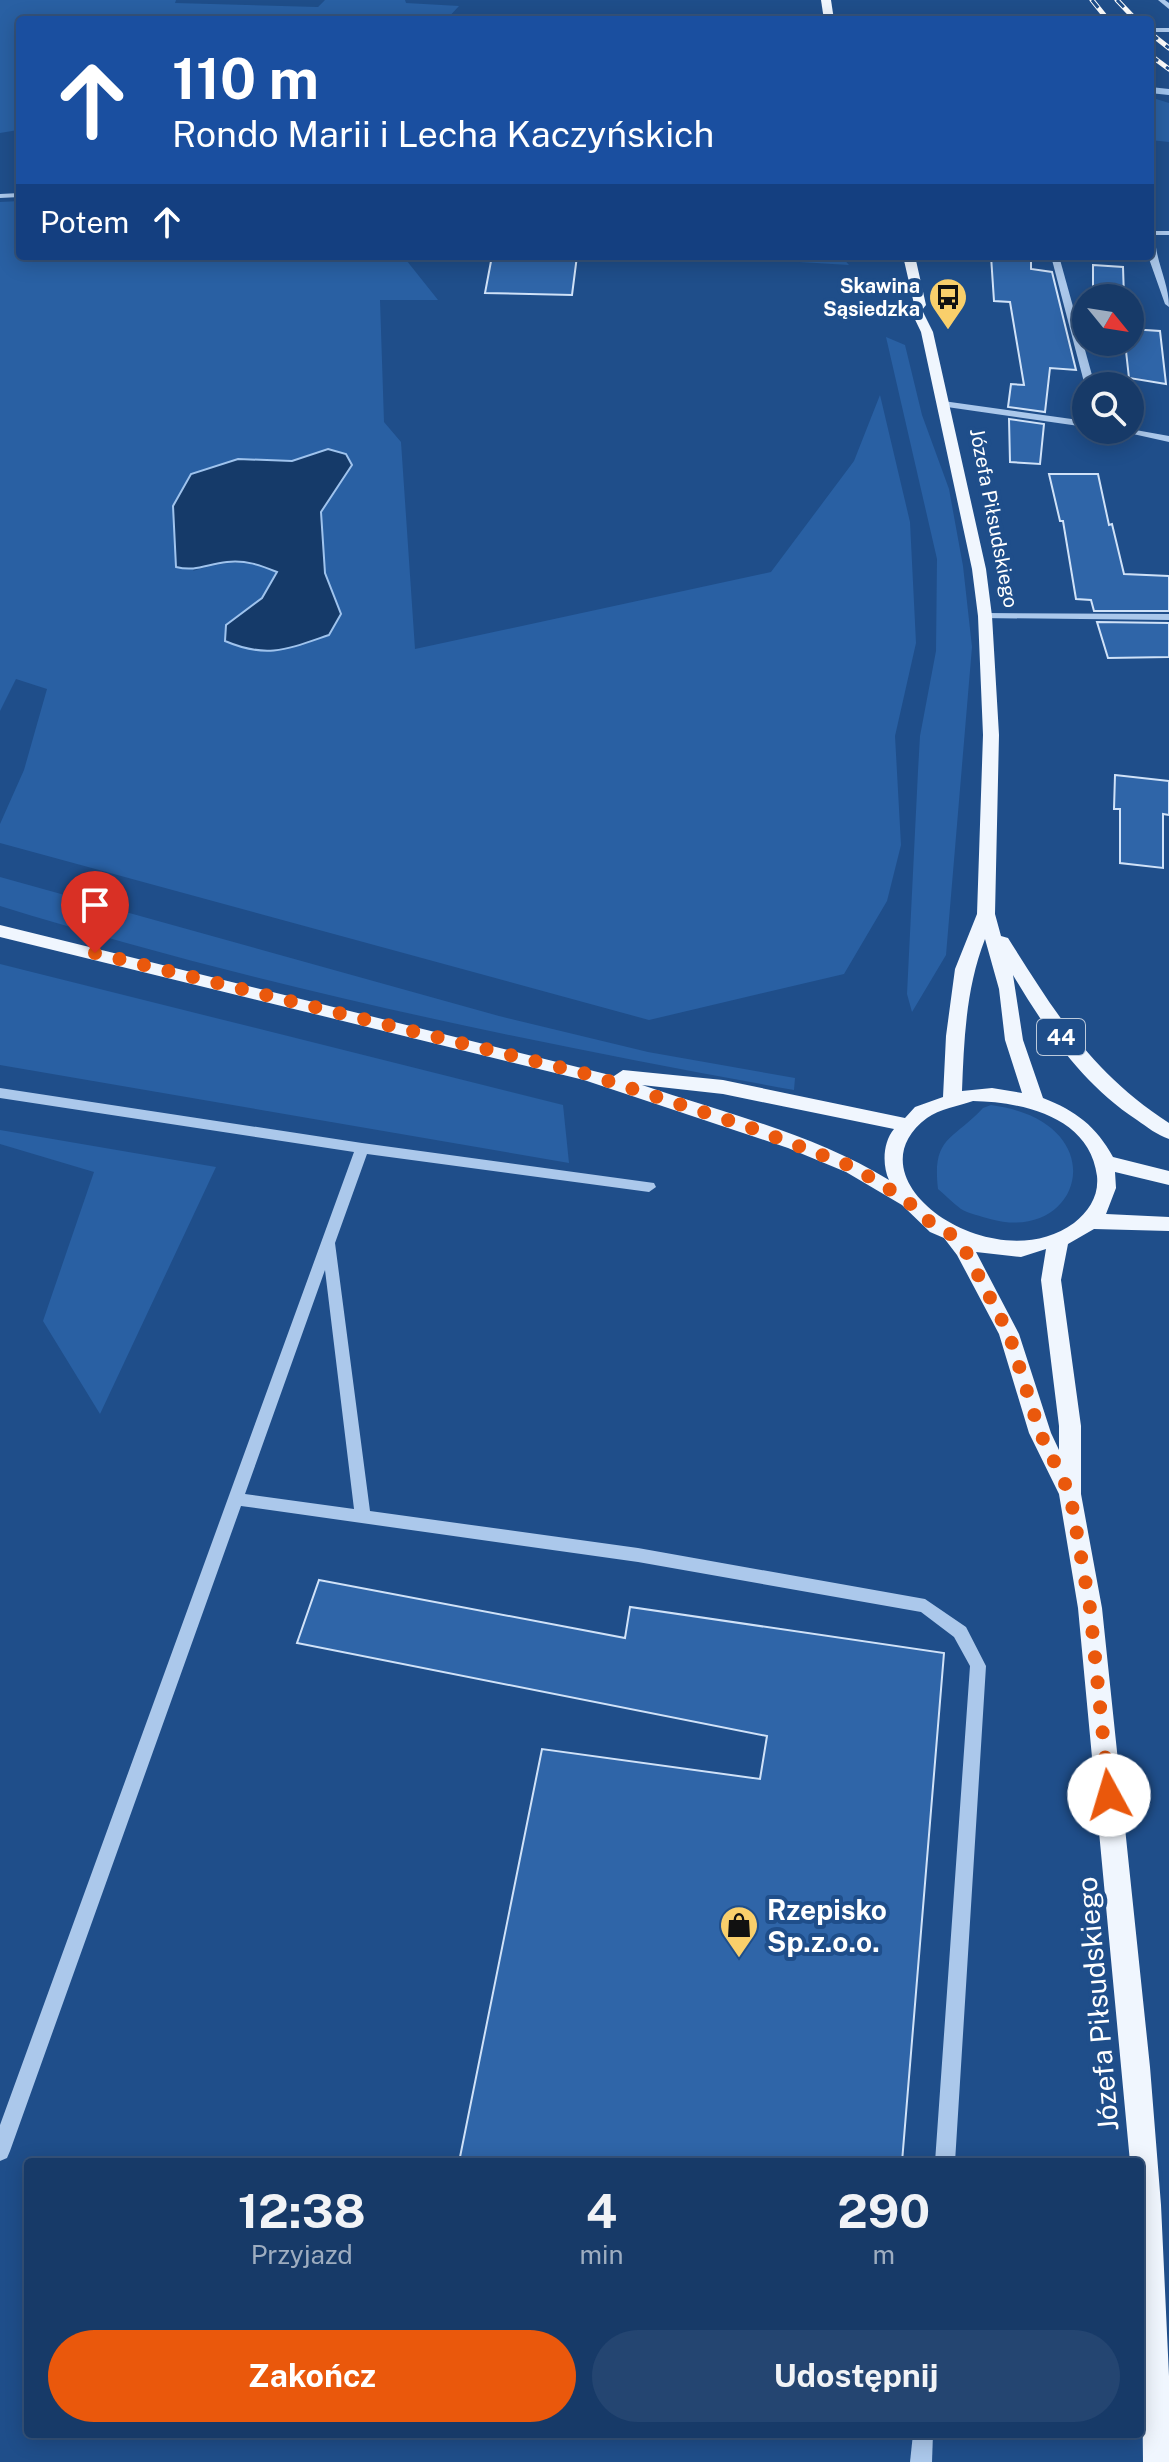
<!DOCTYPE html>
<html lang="pl">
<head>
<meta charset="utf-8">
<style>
  :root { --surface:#173a68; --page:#244571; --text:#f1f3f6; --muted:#9eadc0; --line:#36547c; --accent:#ea580c }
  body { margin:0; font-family:"Public Sans",sans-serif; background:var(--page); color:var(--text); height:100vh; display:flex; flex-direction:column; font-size:30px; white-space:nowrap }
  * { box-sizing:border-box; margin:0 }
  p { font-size:26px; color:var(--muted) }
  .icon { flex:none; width:44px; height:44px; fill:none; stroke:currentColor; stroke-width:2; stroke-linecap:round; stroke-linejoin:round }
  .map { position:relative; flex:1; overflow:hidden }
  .details { position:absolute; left:24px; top:2158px; width:1120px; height:280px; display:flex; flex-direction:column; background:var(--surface); border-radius:8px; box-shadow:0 4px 20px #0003,0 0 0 2px var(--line) }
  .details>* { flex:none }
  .banner { position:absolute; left:16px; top:16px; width:1138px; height:244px; border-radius:8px; box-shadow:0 4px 20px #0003,0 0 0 2px var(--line); background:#1a4fa0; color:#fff; overflow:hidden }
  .needle { width:52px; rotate:120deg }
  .buttons { position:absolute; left:1072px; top:284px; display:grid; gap:16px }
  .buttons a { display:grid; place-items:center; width:72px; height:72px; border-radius:50%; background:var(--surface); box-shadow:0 4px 20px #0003,0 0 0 2px var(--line); font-size:40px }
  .pin { position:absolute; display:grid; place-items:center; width:68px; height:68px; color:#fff; margin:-82px -34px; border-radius:50% 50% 50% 0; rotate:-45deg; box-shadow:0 0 8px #0007 }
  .pin .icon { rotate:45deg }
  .me { position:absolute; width:88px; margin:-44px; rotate:354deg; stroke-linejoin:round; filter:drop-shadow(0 0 6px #0008) }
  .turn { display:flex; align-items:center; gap:28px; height:168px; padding:0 24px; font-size:36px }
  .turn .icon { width:104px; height:104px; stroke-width:2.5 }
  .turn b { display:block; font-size:56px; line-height:68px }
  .then { display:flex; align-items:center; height:76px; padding:0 24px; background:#0003; gap:16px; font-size:30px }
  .eta { display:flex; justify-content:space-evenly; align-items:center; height:136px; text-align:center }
  .eta b { font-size:48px; font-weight:700; line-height:56px }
  .cta { display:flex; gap:16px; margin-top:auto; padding:16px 24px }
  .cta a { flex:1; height:92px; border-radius:48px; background:var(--accent); color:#fff; font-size:32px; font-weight:700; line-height:92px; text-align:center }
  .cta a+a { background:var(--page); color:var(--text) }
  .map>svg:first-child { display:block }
  .green { fill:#2960a3; fill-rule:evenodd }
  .water { fill:#153a69; stroke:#9fc3ed; stroke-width:2 }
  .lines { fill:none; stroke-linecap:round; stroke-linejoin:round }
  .stream { stroke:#9fc3ed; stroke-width:6 }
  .building { fill:#2f65a8; stroke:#d0e2f8; stroke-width:2 }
  .minor { fill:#abc8eb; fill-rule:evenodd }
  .major { fill:#f0f6fe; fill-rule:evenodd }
  .rail-casing { stroke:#fff; stroke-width:5 }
  .rail { stroke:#1f4e8a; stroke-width:3; stroke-dasharray:10; stroke-linecap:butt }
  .route { stroke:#ea580c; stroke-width:14; stroke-dasharray:0 25.2 }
  .labels { text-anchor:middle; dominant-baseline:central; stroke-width:8; stroke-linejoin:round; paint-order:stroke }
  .far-poi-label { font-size:20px; font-weight:bold; fill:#fff; stroke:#1f4e8a; text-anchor:end }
  .far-street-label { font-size:20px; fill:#fff; stroke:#1f4e8a }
  .shield { fill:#1f4e8a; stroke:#bccadc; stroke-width:2 }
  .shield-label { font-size:22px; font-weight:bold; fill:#fff }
  .near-poi-label { font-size:28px; font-weight:bold; fill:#fff; stroke:#1f4e8a; text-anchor:start }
  .near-street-label { font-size:28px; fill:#fff; stroke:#1f4e8a }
</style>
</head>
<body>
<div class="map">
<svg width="1169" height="2462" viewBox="0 0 1169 2462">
  <rect width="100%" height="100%" fill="#1f4e8a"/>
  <g class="green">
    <polygon points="0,0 176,0 175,3 318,7 325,0 405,0 406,3 459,6 446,20 20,20 20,121 18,130 0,133"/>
    <polygon points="1150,97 1169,103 1169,142 1150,140"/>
    <path d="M20,201v55h383l35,44h-58l4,122 17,20 14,207 356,-77 83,-111 26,-66 30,127 6,121 -21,93 6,109 -14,56 -43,73 -195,46 -649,-177v-19l24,-54 23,-81 -31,-10 -16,32v-509zM328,449l24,16 -31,47 4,61 16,41 -115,11 36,-27 16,-26c-35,-13 -50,-11 -85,-1l45,-112 54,2z"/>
    <polygon points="698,256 841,256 849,265"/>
    <polygon points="886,337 905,345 922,415 949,489 963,566 972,647 946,955 912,1012 907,994 918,771 920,736 936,651 937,559"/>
    <path d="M0,877l499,139 149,36 147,26 -1,12c-267,-48 -535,-104 -794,-184z"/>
    <polygon points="0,964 563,1105 569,1163 0,1065"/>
    <path d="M991,1105c126,17 92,140 -1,114 -9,-3 -21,-5 -29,-10 -8,-6 -16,-14 -23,-20 -6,-52 14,-48 45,-81z"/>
    <polygon points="0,1130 216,1167 100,1414 43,1321 94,1172 0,1144"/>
  </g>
  <path class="water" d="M328,449l18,5 6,11 -31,47 4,61 16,41 -12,21c-41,14 -62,24 -104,6l1,-16 36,-27 15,-26c-17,-7 -31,-12 -50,-10 -20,2 -31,10 -51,5l-3,-61 18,-32 47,-15 54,2z"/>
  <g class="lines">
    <polyline class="stream" points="1150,90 1169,92"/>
  </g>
  <g class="building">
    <polygon points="492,256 577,256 572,295 485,293"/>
    <polygon points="991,256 1022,256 1022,260 1031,261 1031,269 1052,272 1076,370 1050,368 1045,412 1008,407 1011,384 1024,385 1010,302 994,301"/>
    <polygon points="1093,265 1123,267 1124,298 1093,298"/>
    <polygon points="1130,329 1160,331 1166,384 1129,378 1125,342 1130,342"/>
    <polygon points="1009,419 1044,424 1040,464 1010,462"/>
    <polygon points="1049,474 1098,474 1109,525 1112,524 1124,574 1169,576 1169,611 1094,611 1091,600 1076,599 1063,521 1060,521"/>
    <polygon points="1097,622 1169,623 1169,657 1108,658"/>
    <polygon points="1115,775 1169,781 1169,815 1163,814 1163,868 1120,863 1120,809 1114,809"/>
    <polygon points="319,1580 625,1638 630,1607 944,1653 902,2162 459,2162 542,1749 760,1779 767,1736 297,1643"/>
  </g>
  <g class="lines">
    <g class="minor">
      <polygon points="1158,0 1165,0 1169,3 1169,9"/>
      <rect x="1150" y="28" width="19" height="4"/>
      <polygon points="20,193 20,197 0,198 0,194"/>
      <path d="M1150,231h19v4h-14c0,26 14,47 14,72l-4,-3 -17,-48h2z"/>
      <polygon points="1051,256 1059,256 1095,386 1085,386"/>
      <polygon points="943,401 1086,421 1086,427 940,406 940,402"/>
      <polygon points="1130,429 1169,436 1169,442 1115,430"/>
      <polygon points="985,613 1169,614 1169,620 981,618 981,614"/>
      <path d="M0,1088l362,55 292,40 2,4 -7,5 -282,-38 -32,89 35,268 268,37 287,51 41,28 20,39 -31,496h-20l35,-496 -16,-29 -33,-25 -283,-50 -397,-56 -231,645 -3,7 -7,3v-36l354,-973 -354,-54zM325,1270l29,239 -109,-15z"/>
      <polygon points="913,2434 933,2434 932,2462 910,2462"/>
    </g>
    <g class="major">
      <polygon points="821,0 831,0 834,20 824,20"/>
      <path d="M903,256h12l11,49 -4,5 11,22 53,237 6,47 7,119 -4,179 6,22 7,2c48,76 84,135 161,185v16c-12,-4 -22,-12 -32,-19 -55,-36 -91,-90 -124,-145l10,65 20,58c33,13 53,28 70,59l56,14v14l-54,-13 1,16 -10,26 63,3v14l-75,-2 -26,15 -7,36 20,146v68l21,114 48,459 11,138 8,171v86h-26l-3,-300h-10l-52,-554 -19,-114 -30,-61 -30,-99 -42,-79 -13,-17 -14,-6 -28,-27 -56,-33 -58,-24 -204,-68 -584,-143v-12l614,151 9,-6 100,10 182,38 10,-11 28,-10 3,-61 9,-67 22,-55 6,-179 -5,-119 -6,-47 -51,-237 -11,-23 4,-5zM985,939l14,50 6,51 17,53 -30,-5 -30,3c2,-52 4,-103 23,-152zM642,1085l81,9 171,35c-11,13 -12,36 -5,51 -75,-46 -164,-67 -247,-95zM973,1101c50,1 117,16 124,75 2,20 -8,35 -23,47 -80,59 -230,-43 -147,-105 12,-9 32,-12 46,-17zM1046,1249l-5,31 18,146v24l-8,-17 -32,-99 -43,-82 45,5z"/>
    </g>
    <defs>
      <g id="rail">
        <polyline points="1092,0 1108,20"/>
        <polyline points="1117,0 1136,20"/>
        <polyline points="1150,33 1169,48"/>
        <polyline points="1150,55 1169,69"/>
      </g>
    </defs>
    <use href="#rail" class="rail-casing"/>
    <use href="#rail" class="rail"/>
  </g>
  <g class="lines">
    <polyline class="route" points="95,953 587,1074 749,1127 853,1167 905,1199 933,1225 952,1235 965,1250 1009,1334 1040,1433 1070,1494 1090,1608 1109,1795"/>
  </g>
  <defs>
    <symbol id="bus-pin" viewBox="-11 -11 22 30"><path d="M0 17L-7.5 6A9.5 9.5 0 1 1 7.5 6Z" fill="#f9cf6b" stroke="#1f4e8a"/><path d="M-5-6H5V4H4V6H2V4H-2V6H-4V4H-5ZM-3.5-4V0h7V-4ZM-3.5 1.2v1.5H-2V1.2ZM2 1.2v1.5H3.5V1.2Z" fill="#111"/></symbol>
    <symbol id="shop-pin" viewBox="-11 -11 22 30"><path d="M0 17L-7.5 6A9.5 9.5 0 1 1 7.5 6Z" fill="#f9cf6b" stroke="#1f4e8a"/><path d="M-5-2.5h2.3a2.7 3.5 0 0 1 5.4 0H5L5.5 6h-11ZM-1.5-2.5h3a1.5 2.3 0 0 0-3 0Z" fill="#111"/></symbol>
  </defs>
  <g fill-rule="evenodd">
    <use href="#bus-pin" x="926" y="275" width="44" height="60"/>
    <use href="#shop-pin" x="717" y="1903" width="44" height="60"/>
  </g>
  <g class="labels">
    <g class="far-poi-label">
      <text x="920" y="286">Skawina<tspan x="920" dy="23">Sąsiedzka</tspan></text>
    </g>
    <g class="far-street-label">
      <text transform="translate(994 518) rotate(79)">Józefa Piłsudskiego</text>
    </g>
    <rect class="shield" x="1037" y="1019" width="48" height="36" rx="6"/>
    <g class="shield-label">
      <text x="1061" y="1037">44</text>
    </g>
    <g class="near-poi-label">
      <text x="767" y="1909">Rzepisko<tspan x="767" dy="32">Sp.z.o.o.</tspan></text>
    </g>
    <g class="near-street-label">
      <text transform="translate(1097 2004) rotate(-95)">Józefa Piłsudskiego</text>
    </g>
  </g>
</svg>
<div class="buttons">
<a><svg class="needle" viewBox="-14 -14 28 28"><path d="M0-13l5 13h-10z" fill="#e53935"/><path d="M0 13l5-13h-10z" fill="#9eadc0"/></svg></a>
<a><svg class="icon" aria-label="search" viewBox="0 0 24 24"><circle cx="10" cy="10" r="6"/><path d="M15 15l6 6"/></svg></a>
</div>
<div class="pin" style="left:95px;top:953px;background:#d93025"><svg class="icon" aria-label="arrive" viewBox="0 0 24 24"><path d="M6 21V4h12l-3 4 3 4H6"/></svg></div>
<svg class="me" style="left:1109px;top:1795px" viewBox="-20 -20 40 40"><circle r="19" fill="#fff"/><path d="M0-13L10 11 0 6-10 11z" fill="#ea580c"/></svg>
<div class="banner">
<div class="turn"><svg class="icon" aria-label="ahead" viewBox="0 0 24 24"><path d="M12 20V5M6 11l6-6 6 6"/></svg><div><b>110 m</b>Rondo Marii i Lecha Kaczyńskich</div></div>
<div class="then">Potem<svg class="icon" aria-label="ahead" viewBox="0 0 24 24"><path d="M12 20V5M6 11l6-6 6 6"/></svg></div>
</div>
<section class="details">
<div class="eta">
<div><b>12:38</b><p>Przyjazd</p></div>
<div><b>4</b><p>min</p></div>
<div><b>290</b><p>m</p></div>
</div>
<div class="cta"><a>Zakończ</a><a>Udostępnij</a></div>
</section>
</div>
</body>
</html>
